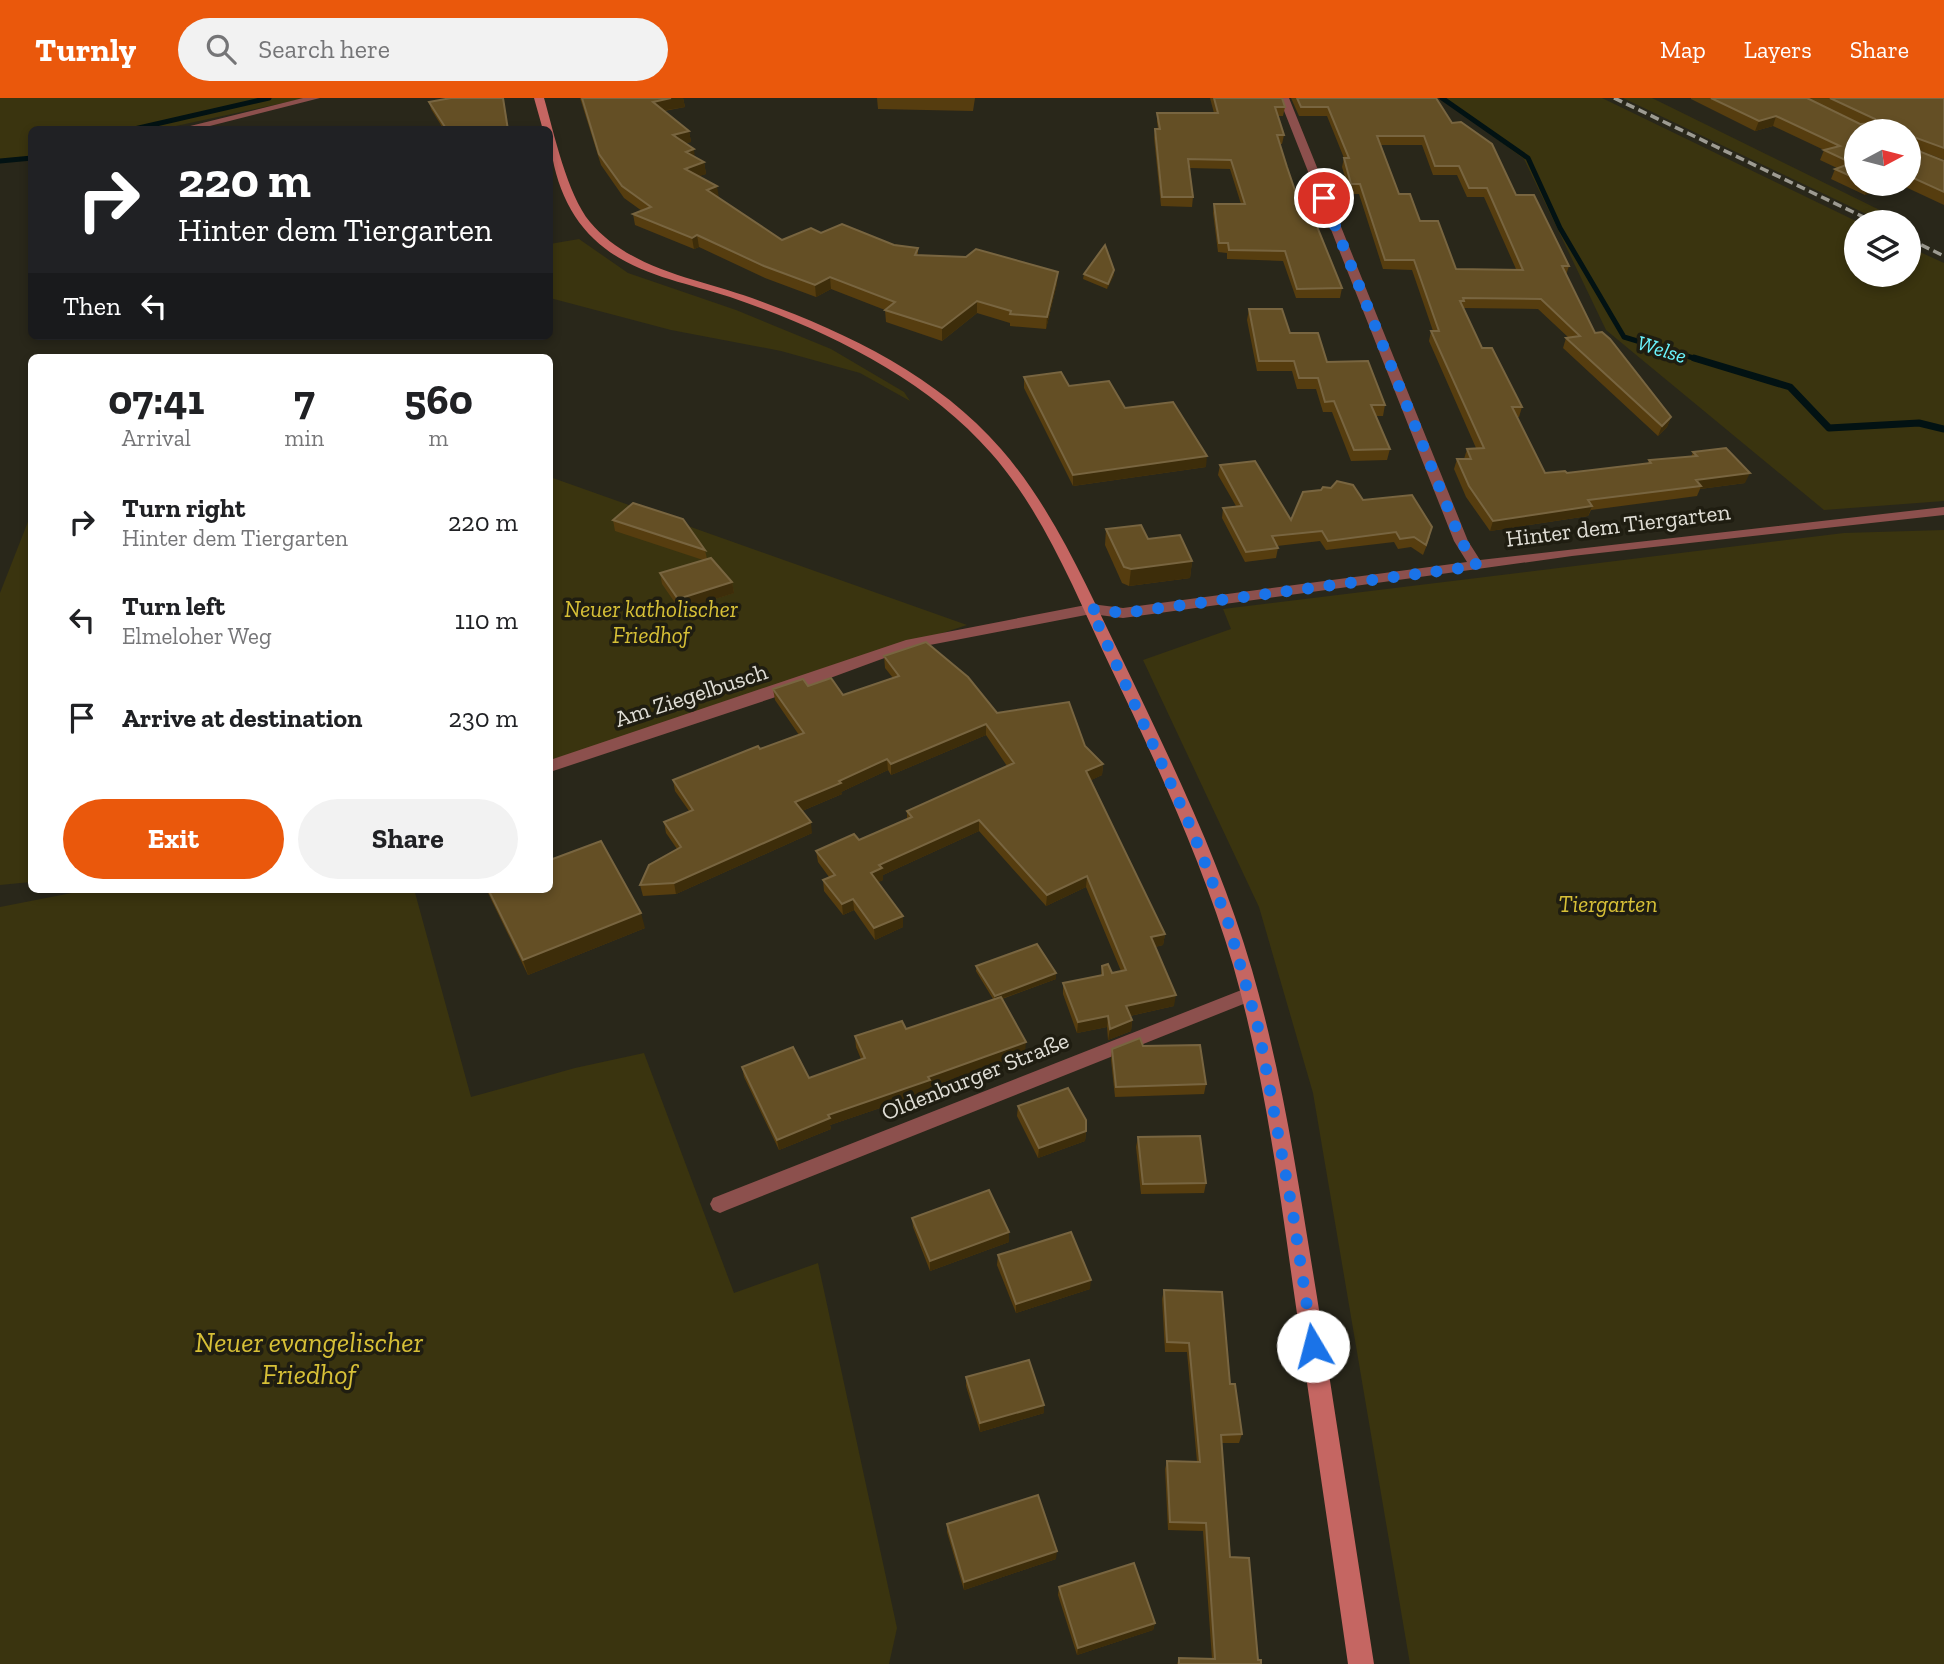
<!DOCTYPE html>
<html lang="en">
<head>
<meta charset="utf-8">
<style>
  :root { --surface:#fff; --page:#f2f2f2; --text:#202124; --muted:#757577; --accent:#ea580c }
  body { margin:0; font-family:"Zilla Slab",serif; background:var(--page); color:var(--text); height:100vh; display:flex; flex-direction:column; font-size:26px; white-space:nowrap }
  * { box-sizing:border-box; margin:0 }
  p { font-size:23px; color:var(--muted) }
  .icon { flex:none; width:38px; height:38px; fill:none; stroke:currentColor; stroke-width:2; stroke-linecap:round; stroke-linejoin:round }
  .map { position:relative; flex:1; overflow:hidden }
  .details { position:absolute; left:28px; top:256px; width:525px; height:539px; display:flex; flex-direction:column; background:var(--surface); border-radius:10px; box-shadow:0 4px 10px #0003 }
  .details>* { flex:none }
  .hud { position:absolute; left:28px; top:28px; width:525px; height:214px; border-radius:10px; box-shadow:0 4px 10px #0003; background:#202124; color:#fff; overflow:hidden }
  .needle { width:46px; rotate:83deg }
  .controls { position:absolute; left:1844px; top:21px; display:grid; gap:14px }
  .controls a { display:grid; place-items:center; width:77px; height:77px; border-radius:50%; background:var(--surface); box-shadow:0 4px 10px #0003; font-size:35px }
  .pin { position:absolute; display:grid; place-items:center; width:60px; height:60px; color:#fff; margin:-30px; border:4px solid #fff; border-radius:50%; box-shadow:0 2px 7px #0007 }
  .me { position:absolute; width:77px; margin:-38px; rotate:352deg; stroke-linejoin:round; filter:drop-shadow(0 0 5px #0008) }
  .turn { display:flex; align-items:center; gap:24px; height:147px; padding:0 35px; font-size:32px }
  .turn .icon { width:91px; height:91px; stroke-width:2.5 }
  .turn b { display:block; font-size:49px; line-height:60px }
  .then { display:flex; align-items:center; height:66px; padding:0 35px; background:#0003; gap:14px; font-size:26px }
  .eta { display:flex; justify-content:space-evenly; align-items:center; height:119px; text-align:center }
  .eta b { font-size:42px; font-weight:800; line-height:49px }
  .button { display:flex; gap:14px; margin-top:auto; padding:14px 35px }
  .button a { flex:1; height:80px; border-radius:42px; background:var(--accent); color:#fff; font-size:28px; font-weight:800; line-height:80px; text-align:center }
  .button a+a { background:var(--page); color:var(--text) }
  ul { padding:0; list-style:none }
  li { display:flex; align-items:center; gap:21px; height:98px; padding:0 35px }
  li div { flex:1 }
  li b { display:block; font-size:26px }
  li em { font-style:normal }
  header { display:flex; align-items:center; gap:42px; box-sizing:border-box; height:98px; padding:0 35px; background:var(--accent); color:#fff }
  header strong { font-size:33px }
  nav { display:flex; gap:38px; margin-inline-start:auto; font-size:24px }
  .search { width:490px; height:63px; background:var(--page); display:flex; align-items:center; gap:18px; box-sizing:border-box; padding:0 24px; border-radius:38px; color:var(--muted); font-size:26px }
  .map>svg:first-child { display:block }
  .green { fill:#3a340f }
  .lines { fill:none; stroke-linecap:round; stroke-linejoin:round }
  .stream-far1 { stroke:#021213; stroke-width:5 }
  .stream { stroke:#021213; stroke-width:7 }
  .street { fill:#8c504d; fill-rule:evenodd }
  .secondary { fill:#c56662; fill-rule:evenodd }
  .rail { stroke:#9d9b92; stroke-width:3.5; stroke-dasharray:9 4.5; stroke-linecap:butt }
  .wall { fill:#563d0f; fill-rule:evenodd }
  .shaded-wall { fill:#3d2d0a }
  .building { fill:#644f25; stroke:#786540; stroke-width:2; fill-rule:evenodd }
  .route { stroke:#1a73e8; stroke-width:12; stroke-dasharray:0 21.6 }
  .labels { text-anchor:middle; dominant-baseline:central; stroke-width:7; stroke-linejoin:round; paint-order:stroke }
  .far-water-label { font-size:21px; font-style:italic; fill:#6af5fe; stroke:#1f1d11 }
  .street-label { font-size:23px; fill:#e1dfd7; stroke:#1f1d11 }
  .park-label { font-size:23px; font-style:italic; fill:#d7c037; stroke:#1f1d11 }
  .near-park-label { font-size:28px; font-style:italic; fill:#d7c037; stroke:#1f1d11 }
</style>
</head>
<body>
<header>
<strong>Turnly</strong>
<div class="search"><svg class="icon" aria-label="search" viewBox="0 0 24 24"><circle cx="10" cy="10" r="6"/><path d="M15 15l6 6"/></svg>Search here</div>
<nav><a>Map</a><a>Layers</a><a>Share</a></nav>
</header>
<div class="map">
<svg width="1944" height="1566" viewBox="0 0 1944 1566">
  <rect width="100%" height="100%" fill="#29271a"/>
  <g class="green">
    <polygon points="0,0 306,0 162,31 32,32 31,62 0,65"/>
    <polygon points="1441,0 1602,0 1858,124 1857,177 1909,177 1909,149 1944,165 1944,403 1824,412 1606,232 1524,61"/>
    <polygon points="1623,0 1652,0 1904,124 1883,124"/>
    <polygon points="579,141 628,175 736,212 831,251 904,294 910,303 860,275 781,253 671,232 550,200 550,146"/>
    <polygon points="550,379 967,527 550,664"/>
    <polygon points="31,416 31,784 0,787 0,495"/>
    <polygon points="1944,432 1944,1566 1410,1566 1313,995 1259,809 1143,562 1231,531 1223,511 1844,435"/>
    <polygon points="92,791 414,791 471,999 575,970 644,955 734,1195 818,1165 897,1530 889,1566 0,1566 0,809"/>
  </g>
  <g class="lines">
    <g class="stream-far1">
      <polyline points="1442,0 1528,60 1560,130 1624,239 1700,262"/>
      <polyline points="130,32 269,0"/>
      <polyline points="0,63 32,60"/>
    </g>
    <polyline class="stream" points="1694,260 1790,289 1829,330 1919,325 1944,331"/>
    <g class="street">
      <polygon points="303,0 320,0 194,32 174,32"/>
      <polygon points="1279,0 1289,0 1468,443 1480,462 1944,409 1944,417 1572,458 1123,520 1091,516 909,551 803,590 550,674 550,662 906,542 1091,506 1123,510 1467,464 1454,443"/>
      <polygon points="1249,889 1256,891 1258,896 1256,901 727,1112 720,1115 713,1112 710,1106 713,1100"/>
    </g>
    <path class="secondary" d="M534,0h10c10,35 23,96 46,124 42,50 113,57 170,79 88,32 179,76 241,148 54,62 87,141 123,214 48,100 97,200 128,307 31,107 47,217 65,327 19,122 38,245 57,367h-26c-18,-126 -37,-252 -55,-378 -15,-108 -30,-216 -60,-321 -31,-104 -77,-203 -124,-301 -34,-72 -65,-151 -118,-211 -66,-76 -167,-124 -261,-156 -46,-15 -100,-23 -136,-58 -29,-27 -44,-71 -44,-109h-7z"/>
    <g class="rail">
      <polyline points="1614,0 1874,124"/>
      <polyline points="1909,141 1944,158"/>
    </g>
  </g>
  <g class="wall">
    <polygon points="580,0 683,0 685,9 664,13 689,33 691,44 685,45 695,59 704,64 706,76 698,78 719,100 782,142 821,135 918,150 918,157 1057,185 1046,231 1010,228 1010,225 977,215 942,243 886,224 885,212 831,191 816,199 765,180 699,149 694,151 635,127 633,116 642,113 624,100 601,67"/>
    <polygon points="877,0 975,0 973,13 878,11"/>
    <polygon points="1210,0 1282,0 1285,9 1283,18 1278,18 1284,37 1282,46 1280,46 1301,110 1342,190 1340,200 1296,200 1283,163 1227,161 1227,155 1218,154 1213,115 1214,106 1241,106 1230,71 1189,70 1193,99 1192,109 1161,108 1154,40 1155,31 1158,31 1157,24 1157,15 1214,15"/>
    <path d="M1291,0h145l16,25 64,72 53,71 -3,9 29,58 76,84 -4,10 -9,9 -95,-88 3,-10h3l-31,-29 -75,-1 19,40 40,59 -3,10h-2l28,56h22l81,-10 1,-3 42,-3 2,-5 52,31 -45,6 -3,7 -106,14 -3,6 -98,15 -24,-34 -12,-28 3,-10h7l3,-10 9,-1 -47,-107 2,-10h2l-21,-61 -29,-1 -24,-75h-9l-8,-27 2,-9 -17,-42h-28zM1381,47h41l11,30h24l10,22h17l32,72h-60l-57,-75z"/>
    <path d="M1691,0h253v62l-33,-13 33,14v44l-45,-21 -34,11 -34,-16 4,-10 2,-1 -17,-8 4,-10 -51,-24 -18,5 -64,-32zM1857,33h52v53h-52z"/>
    <polygon points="429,4 506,15 508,32 444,32 431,11"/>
    <polygon points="1114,172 1114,177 1107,191 1083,181 1084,176"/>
    <polygon points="1249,211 1290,235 1327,264 1385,307 1383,318 1376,318 1390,351 1387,362 1351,363 1332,314 1323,314 1316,291 1297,291 1292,273 1257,273 1247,222"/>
    <polygon points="1024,279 1069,288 1125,310 1206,369 1073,388 1024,290"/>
    <polygon points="1220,367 1291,422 1363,402 1430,439 1423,457 1411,449 1398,451 1394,444 1326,452 1320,443 1277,448 1278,450 1276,460 1245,464 1222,420 1223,410 1236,408 1218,377"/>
    <polygon points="613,422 705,452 707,461 732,484 734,495 680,512 662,486 660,475 703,462 615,433"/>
    <polygon points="1106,431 1148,441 1192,463 1190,480 1129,488 1122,485 1105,447"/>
    <polygon points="884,558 997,615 1085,648 1103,666 1102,677 1091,682 1165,836 1163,847 1155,849 1174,908 1130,918 1132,922 1131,933 1108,942 1107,929 1077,935 1063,896 1063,885 1101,877 1102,868 1112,875 1121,873 1086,789 1046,808 979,733 883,777 883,782 878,784 903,818 903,829 875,842 854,812 843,817 824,793 823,782 829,779 818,764 816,753 859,742 907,721 907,713 1007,668 986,637 891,677 888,672 841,694 842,696 802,713 812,735 676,796 643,798 640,787 677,751 666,735 664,724 689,713 675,693 673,682 799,637 775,602 773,591 808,588 843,597 893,580 885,570"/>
    <polygon points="486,791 550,791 645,830 528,877"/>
    <polygon points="976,868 1056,875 1056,881 1002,901 1025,955 930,989 930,993 830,1027 831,1031 779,1052 744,979 742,969 809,980 861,961 856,949 855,938 906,931 993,901 976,873"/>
    <polygon points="1143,948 1206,986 1204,996 1115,999 1111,962 1112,951"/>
    <polygon points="1018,1008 1086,1033 1085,1043 1038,1060 1017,1018"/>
    <polygon points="1138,1039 1206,1085 1204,1095 1141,1096 1136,1049"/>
    <polygon points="912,1120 1009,1144 930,1173 913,1129"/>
    <polygon points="998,1157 1090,1191 1016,1215 997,1167"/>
    <polygon points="1164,1192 1230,1286 1242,1336 1239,1345 1222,1345 1230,1459 1258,1562 1261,1566 1177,1566 1179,1560 1212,1561 1203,1433 1168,1432 1165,1371 1167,1363 1197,1364 1187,1254 1165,1254 1162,1201"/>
    <polygon points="966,1279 1044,1307 1044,1315 980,1334 966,1288"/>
    <polygon points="947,1426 1056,1461 964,1492 947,1434"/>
    <polygon points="1059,1489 1155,1525 1153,1532 1077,1557 1058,1497"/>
  </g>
  <g class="shaded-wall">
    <polygon points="671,0 683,0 685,9 655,14 653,4"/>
    <polygon points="1776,18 1773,28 1755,33 1759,23"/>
    <polygon points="689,33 691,44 675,48 673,37"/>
    <polygon points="694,51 695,62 686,54"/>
    <polygon points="704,64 706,76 686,82 685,71"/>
    <polygon points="1872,86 1899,86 1865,97 1869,87"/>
    <polygon points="717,88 719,100 707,92"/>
    <polygon points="697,137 699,149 694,151 692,140"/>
    <polygon points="1114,172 1114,177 1107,191 1108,186"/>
    <polygon points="1058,174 1057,185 1046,231 1047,219"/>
    <polygon points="830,179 831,191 816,199 815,187"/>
    <polygon points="977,203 977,215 942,243 942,230"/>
    <polygon points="1671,319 1667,329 1658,338 1662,328"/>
    <polygon points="1207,358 1206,369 1073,388 1073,377"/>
    <polygon points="1750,375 1745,385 1700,391 1701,388 1696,382"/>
    <polygon points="1592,408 1588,418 1490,433 1493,423"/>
    <polygon points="1192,463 1190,480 1129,488 1131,471"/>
    <polygon points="732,484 734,495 680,512 678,501"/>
    <polygon points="986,626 986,637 891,677 891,666"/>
    <polygon points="887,661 888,672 841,694 842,696 797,715 795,704"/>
    <polygon points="1103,666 1102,677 1085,685 1086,673"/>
    <polygon points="979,722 979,733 883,777 883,782 872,787 871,775 879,767"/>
    <polygon points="811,724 812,735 676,796 674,785"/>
    <polygon points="1087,778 1086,789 1046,808 1047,797"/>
    <polygon points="853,801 854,812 843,817 842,806"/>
    <polygon points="641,815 645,830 528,877 523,862"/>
    <polygon points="903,818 903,829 875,842 874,830"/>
    <polygon points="1165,836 1163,847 1150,850 1151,839"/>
    <polygon points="1056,875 1056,881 995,903 995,898"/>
    <polygon points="1176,897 1174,908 1125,919 1126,908"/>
    <polygon points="1108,918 1107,929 1077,935 1078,924"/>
    <polygon points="1132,922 1131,933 1108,942 1110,931"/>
    <polygon points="1026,944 1025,955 930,989 930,993 830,1027 831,1031 779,1052 777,1042 828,1017 928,979"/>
    <polygon points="1086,1033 1085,1043 1038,1060 1039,1050"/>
    <polygon points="1009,1134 1009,1144 930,1173 930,1163"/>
    <polygon points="1091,1182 1090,1191 1016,1215 1016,1206"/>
    <polygon points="1044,1307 1044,1315 980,1334 980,1325"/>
    <polygon points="1057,1453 1056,1461 964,1492 964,1484"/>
    <polygon points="1155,1525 1153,1532 1077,1557 1078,1550"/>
  </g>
  <g class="building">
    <polygon points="451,0 503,0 508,32 447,32 429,4"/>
    <polygon points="582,0 671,0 653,4 689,33 673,37 694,51 686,54 704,64 685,71 717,88 707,92 782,142 811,130 821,135 842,126 894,147 918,150 915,157 966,159 976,151 1058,174 1047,219 1010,216 1011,213 977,203 942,230 885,212 895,204 830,179 815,187 764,168 697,137 692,140 633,116 651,109 622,88 599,56"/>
    <polygon points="1214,0 1282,0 1285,9 1275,9 1284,37 1277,37 1287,69 1301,110 1305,110 1307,121 1314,121 1342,190 1297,191 1285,153 1229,152 1228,145 1219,145 1214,106 1245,106 1231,62 1188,61 1193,99 1162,99 1155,31 1160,31 1157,15 1218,15"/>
    <path d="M1297,0h139l16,25 9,-1 31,22 24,51h18l35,71h-7l33,67 7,-1 8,7 61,78 -9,9 -96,-88 14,-2 -39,-37 -78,-1 1,3h-4l22,47h10l30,59h-10l33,66 20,-2 2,2 84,-10 -2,-3 48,-4 -4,-4 33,-4 24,25 -54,7 5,6 -113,14 4,6 -99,15 -24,-35 -12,-27h14l-4,-10 17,-1 -53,-117h8l-25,-71h-29l-25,-76h-9l-7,-26h5l-21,-51h-27zM1377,38h47l11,30h24l10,22h18l36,82 -67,-1 -18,-48h-18l-10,-27h-11z"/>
    <polygon points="1711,0 1807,0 1860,26 1876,25 1875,21 1830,0 1944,0 1944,50 1914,39 1911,41 1911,50 1944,63 1944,94 1909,78 1909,33 1857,33 1857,81 1835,71 1852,65 1824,52 1840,48 1776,18 1759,23"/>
    <polygon points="1105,147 1114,172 1108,186 1084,176"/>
    <polygon points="1249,211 1282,211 1290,235 1318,235 1327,264 1368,263 1385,307 1371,307 1390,351 1354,352 1334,303 1325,304 1318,280 1299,280 1294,263 1259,263"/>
    <polygon points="1061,274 1069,288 1109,283 1125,310 1173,304 1207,358 1073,377 1024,279"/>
    <polygon points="1255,363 1291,422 1303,394 1321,392 1323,389 1331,390 1337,383 1353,387 1363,402 1412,397 1432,429 1426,447 1414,439 1400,441 1396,434 1328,443 1322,433 1272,438 1278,450 1246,454 1223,410 1242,408 1220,367"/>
    <polygon points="633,405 683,421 705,452 613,422"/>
    <polygon points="1141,427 1148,441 1180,437 1192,463 1131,471 1124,469 1106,431"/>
    <polygon points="711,460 732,484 678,501 660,475"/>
    <polygon points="926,544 968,579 997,615 1069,604 1085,648 1103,666 1086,673 1165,836 1151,839 1176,897 1126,908 1132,922 1110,931 1108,918 1078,924 1063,885 1103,877 1102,868 1108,866 1112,875 1126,872 1087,778 1047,797 979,722 879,767 882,770 871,775 903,818 874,830 853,801 842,806 823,782 835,777 816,753 854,736 859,742 912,719 907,713 1014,665 986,626 891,666 887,661 839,683 841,685 795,704 811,724 674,785 640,787 649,767 681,749 664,724 693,712 673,682 758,648 760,651 804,635 773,591 803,581 808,588 831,580 843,597 899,578 884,558"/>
    <polygon points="601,743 641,815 523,862 488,791 550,791 550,762"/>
    <polygon points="1037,846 1056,875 995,898 976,868"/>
    <polygon points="1001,899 1026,944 928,979 930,982 828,1017 830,1020 777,1042 742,969 793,949 809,980 865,960 855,938 902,923 906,931"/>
    <polygon points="1140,940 1143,948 1200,947 1206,986 1116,989 1112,951"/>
    <polygon points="1068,990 1086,1022 1086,1033 1039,1050 1018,1008"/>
    <polygon points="1200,1038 1206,1085 1143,1086 1138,1039"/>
    <polygon points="989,1092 1009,1134 930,1163 912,1120"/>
    <polygon points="1071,1134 1091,1182 1016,1206 998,1157"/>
    <polygon points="1164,1192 1222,1194 1230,1286 1235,1286 1242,1336 1221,1337 1230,1459 1249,1460 1258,1562 1261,1562 1261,1566 1179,1566 1179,1560 1215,1561 1206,1425 1170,1424 1167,1363 1200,1364 1189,1245 1167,1244"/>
    <polygon points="1029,1262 1044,1307 980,1325 966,1279"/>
    <polygon points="1038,1397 1057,1453 964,1484 947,1426"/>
    <polygon points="1134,1465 1155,1525 1078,1550 1059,1489"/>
  </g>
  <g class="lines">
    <polyline class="route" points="1313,1248 1293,1116 1259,933 1228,824 1192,732 1091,511 1123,515 1477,468 1461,443 1324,100"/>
  </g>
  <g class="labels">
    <g class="far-water-label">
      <text transform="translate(1662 251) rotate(17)">Welse</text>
    </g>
    <g class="street-label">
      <text transform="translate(1618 427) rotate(-7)">Hinter dem Tiergarten</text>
      <text transform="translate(691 597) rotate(-18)">Am Ziegelbusch</text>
      <text transform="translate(975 978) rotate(-22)">Oldenburger Straße</text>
    </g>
    <g class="park-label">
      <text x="651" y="511">Neuer katholischer<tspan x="651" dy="26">Friedhof</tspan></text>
      <text x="1608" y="806">Tiergarten</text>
    </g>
    <g class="near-park-label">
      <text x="309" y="1244">Neuer evangelischer<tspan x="309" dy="32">Friedhof</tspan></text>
    </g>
  </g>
</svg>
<div class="controls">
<a><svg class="needle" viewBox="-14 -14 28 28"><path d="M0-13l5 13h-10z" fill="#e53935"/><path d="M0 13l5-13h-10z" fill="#757577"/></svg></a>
<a><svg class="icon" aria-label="layers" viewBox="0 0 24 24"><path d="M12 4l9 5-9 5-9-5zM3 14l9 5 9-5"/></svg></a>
</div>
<div class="pin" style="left:1324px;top:100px;background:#d93025"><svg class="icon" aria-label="arrive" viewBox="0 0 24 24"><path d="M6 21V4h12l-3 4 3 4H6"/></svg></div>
<svg class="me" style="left:1313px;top:1248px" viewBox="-20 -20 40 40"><circle r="19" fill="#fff"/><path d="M0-13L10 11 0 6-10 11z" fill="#1a73e8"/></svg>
<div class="hud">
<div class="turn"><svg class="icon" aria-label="right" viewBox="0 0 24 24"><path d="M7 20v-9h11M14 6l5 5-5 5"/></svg><div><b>220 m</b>Hinter dem Tiergarten</div></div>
<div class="then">Then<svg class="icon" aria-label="left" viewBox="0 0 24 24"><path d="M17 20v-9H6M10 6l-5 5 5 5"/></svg></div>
</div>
<section class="details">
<div class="eta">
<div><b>07:41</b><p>Arrival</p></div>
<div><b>7</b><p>min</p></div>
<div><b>560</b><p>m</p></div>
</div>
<ul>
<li><svg class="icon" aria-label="right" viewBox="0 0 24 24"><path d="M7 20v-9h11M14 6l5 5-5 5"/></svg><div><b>Turn right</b><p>Hinter dem Tiergarten</p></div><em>220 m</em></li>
<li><svg class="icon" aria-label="left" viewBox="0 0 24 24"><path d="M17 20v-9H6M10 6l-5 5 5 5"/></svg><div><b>Turn left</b><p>Elmeloher Weg</p></div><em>110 m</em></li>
<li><svg class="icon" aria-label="arrive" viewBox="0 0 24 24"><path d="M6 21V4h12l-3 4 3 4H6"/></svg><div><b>Arrive at destination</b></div><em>230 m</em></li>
</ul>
<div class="button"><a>Exit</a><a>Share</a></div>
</section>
</div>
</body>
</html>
